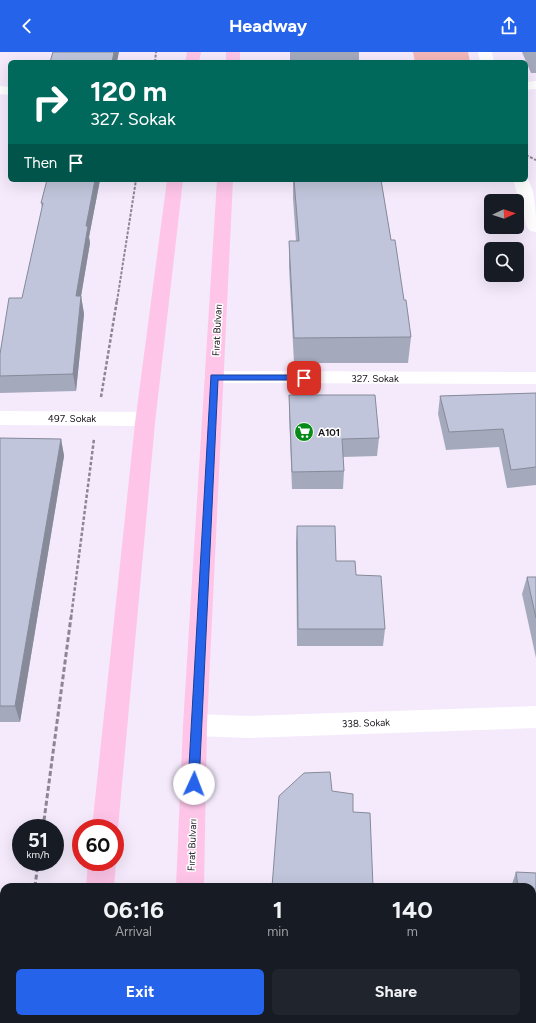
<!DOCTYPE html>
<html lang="en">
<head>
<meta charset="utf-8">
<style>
  :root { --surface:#171b24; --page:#20242c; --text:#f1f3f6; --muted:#9ea1a6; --accent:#2563eb }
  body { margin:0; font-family:Figtree,sans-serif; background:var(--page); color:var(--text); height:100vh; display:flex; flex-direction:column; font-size:15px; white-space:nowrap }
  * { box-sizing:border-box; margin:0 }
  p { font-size:13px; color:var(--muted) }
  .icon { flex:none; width:22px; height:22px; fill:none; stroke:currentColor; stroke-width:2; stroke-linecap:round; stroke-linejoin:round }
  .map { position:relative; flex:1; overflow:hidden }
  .details { position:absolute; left:0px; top:831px; width:536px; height:140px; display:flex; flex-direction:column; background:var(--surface); border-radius:12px 12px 0 0; box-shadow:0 4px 16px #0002 }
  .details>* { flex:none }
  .hud { position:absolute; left:8px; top:8px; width:520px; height:122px; border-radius:6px; box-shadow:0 4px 16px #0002; background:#00695c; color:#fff; overflow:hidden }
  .needle { width:26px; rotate:86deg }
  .buttons { position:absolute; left:484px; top:142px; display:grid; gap:8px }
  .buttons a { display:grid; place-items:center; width:40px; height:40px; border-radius:6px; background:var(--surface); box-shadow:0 4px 16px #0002; font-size:20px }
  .speed { position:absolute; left:12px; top:767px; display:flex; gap:8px; font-size:20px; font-weight:700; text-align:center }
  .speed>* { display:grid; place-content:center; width:52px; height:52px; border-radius:50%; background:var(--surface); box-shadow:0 4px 16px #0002; line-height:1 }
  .speed small { font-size:10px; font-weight:400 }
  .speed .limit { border:6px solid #d22; background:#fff; color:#111 }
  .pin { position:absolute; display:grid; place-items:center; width:34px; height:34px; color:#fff; margin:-17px; border-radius:8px; box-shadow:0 2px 6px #0006 }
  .me { position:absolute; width:44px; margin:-22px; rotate:2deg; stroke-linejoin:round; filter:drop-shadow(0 0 3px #0008) }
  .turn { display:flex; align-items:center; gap:14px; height:84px; padding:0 16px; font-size:18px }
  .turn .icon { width:52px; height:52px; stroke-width:2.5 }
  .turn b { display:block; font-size:28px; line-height:34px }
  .then { display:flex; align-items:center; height:38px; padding:0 16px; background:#0003; gap:8px; font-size:15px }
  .eta { display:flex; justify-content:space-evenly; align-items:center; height:68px; text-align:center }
  .eta b { font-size:24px; font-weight:700; line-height:28px }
  .cta { display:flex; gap:8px; margin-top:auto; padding:8px 16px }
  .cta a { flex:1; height:46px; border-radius:6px; background:var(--accent); color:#fff; font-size:16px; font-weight:700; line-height:46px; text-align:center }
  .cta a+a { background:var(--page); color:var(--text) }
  header { display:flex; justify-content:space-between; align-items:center; height:52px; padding:0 16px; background:var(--accent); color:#fff; font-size:18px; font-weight:700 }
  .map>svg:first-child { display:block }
  .green { fill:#f4b7ba }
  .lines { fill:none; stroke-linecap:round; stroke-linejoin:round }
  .path-far2 { stroke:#8d8692; stroke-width:2; stroke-dasharray:3 1.5; stroke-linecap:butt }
  .path-far1 { stroke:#8d8692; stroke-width:2.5; stroke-dasharray:3.5 2; stroke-linecap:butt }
  .path { stroke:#8d8692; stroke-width:3; stroke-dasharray:5 2.5; stroke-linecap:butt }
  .minor { fill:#fff; fill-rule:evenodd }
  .major { fill:#fec5e9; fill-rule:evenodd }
  .wall { fill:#a5a9bc }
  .shaded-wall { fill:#868a99 }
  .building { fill:#c0c5db; stroke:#868a99 }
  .route { fill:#2563eb; stroke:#184099 }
  .labels { text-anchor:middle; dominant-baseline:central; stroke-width:3; stroke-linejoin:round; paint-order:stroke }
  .street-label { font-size:10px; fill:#19151c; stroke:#fff }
  .poi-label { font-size:10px; font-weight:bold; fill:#19151c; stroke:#fff; text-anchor:start }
</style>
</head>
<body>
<header><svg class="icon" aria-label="back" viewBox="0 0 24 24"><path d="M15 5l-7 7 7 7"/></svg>Headway<svg class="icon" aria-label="share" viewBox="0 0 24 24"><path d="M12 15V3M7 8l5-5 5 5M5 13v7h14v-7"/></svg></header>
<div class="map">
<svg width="536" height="971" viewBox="0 0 536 971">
  <rect width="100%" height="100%" fill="#f4eafc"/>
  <polygon class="green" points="413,0 468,0 470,10 415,10"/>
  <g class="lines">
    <g class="path-far2">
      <polyline points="155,10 156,0"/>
      <polyline points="526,103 536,108"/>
      <polyline points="117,249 136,128"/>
    </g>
    <g class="path-far1">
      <polyline points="101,345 117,248"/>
      <polyline points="71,566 94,387"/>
    </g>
    <g class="path">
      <polyline points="43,776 71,565"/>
      <polyline points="35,835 38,810"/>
      <polyline points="17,971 18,967"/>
    </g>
    <g class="minor">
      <polygon points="478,0 492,0 494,10 480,10"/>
      <polygon points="536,29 536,37 526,38 526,30"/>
      <polygon points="0,34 10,35 10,43 0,42"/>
      <path d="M526,124c10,14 10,39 10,56l-6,-1 -3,-4 -14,-47h13z"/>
      <polygon points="214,319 536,320 536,332 214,331 207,330 204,325 207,320"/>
      <polygon points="0,359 145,360 152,362 155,367 152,372 145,374 0,373"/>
      <polygon points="536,654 536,676 249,686 195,684 186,681 183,673 186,665 195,662 249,664"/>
    </g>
    <g class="major">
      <polygon points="187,0 201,0 199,10 185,10"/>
      <rect x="226" y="0" width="14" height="10"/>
      <polygon points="167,128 183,128 155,371 118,776 115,783 115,776 92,776 135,371"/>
      <polygon points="217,128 233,128 207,673 204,835 176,835 183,673"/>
      <polygon points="115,809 116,810 114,835 86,835 88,810"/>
      <polygon points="71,967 101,967 100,971 70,971"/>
      <rect x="168" y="967" width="30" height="4"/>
    </g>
  </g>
  <g class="wall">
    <rect x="290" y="0" width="69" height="10"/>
    <polygon points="522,0 536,0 536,21 531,21"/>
    <polygon points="47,128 100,128 89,185 90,191 81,244 84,262 76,339 0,341 0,302 22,246 42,156 41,151"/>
    <polygon points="293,128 381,128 391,188 411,285 408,311 294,311 289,215 289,189 296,189 293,146"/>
    <polygon points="536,341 536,433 507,436 499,395 446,398 438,362 440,344"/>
    <polygon points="289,343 379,386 377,404 343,405 344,419 343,437 292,437 289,361"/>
    <polygon points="0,386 61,387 64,404 20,670 0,670"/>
    <polygon points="297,474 336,509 356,523 385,577 383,594 297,594 296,491"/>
    <polygon points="527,525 536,525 536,606 522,542"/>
    <polygon points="516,820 536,821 536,954 532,953 532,835 511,835"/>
  </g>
  <g class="shaded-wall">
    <polygon points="114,0 119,0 117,10 112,10"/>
    <polygon points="95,128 100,128 89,185 90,191 78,262 76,244 86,174"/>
    <polygon points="81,244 84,262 76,339 73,322"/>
    <polygon points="61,387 64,404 20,670 15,654"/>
  </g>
  <g class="building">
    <polygon points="53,0 114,0 112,10 50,10"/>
    <polygon points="47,128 95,128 86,174 88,174 76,244 81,244 73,322 0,324 0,302 9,246 22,246 43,151 41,151"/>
    <polygon points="294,128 381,128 391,188 395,188 404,248 406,248 411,285 294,286 289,189 299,189"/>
    <polygon points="536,341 536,415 511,418 503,377 449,380 440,344"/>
    <polygon points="289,343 375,343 379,386 342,387 344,419 292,420"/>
    <polygon points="0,386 61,387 15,654 0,654"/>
    <polygon points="297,474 335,474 336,509 355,509 356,523 381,524 385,577 298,577"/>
    <polygon points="527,525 536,525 536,566"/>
    <polygon points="330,720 332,739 353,742 353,760 370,761 373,835 272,835 279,744 304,721"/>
    <polygon points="516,820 536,821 536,935 532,934 532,835 518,835"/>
  </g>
  <polygon class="route" points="211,323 304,323 309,326 304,328 218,328 199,732 197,735 194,737 190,735 188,732"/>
  <defs>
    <symbol id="supermarket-disc" viewBox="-11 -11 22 22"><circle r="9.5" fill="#058b17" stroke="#fff"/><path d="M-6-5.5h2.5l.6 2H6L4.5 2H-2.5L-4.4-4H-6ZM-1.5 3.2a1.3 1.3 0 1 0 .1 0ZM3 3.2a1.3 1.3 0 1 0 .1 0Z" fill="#fff"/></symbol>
  </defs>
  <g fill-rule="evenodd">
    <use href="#supermarket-disc" x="293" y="369" width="22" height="22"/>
  </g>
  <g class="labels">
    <g class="street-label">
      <text transform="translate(217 278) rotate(-87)">Fırat Bulvarı</text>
      <text x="375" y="326">327. Sokak</text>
      <text x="72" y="366">497. Sokak</text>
      <text transform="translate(366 671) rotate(-2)">338. Sokak</text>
      <text transform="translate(192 793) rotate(-88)">Fırat Bulvarı</text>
    </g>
    <g class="poi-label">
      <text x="318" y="380">A101</text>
    </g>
  </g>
</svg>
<div class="buttons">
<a><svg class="needle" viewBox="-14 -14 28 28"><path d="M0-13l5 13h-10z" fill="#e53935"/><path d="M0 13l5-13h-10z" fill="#9ea1a6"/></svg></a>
<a><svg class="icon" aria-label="search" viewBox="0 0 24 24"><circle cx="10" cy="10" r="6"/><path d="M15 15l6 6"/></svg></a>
</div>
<div class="speed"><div>51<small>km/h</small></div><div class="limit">60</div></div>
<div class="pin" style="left:304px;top:326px;background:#d93025"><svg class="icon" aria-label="arrive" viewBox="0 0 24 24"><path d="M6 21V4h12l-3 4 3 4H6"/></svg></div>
<svg class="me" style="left:194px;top:732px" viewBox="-20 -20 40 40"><circle r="19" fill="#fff"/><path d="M0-13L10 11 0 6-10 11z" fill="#2563eb"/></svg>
<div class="hud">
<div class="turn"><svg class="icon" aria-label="right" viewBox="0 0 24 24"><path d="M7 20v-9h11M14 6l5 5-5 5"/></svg><div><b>120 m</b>327. Sokak</div></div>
<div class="then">Then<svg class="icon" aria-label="arrive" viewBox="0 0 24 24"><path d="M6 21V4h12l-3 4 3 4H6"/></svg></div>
</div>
<section class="details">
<div class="eta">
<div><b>06:16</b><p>Arrival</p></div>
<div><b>1</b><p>min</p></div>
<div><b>140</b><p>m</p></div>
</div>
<div class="cta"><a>Exit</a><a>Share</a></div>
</section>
</div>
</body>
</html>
